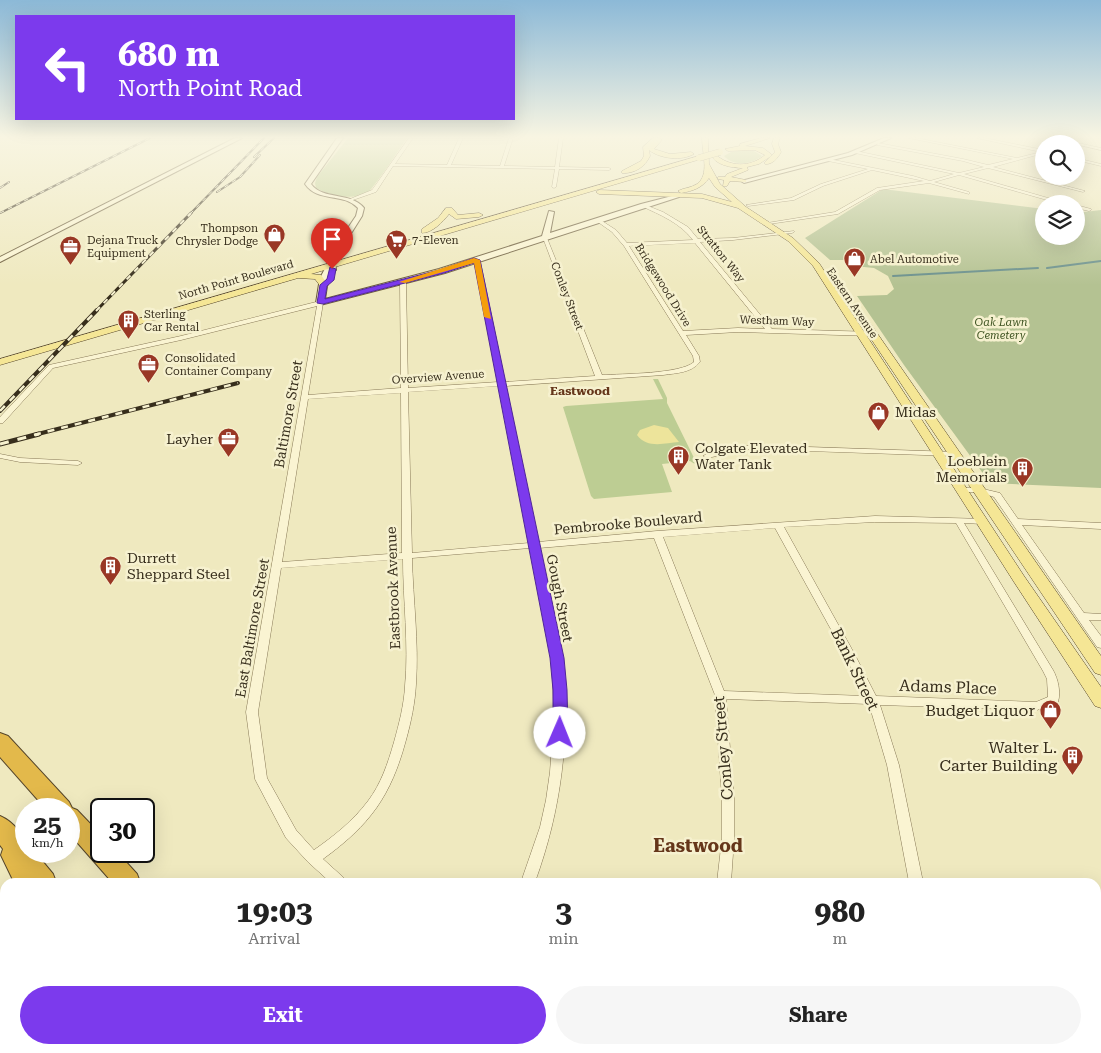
<!DOCTYPE html>
<html lang="en">
<head>
<meta charset="utf-8">
<style>
  :root { --surface:#fff; --page:#f6f6f6; --text:#222; --muted:#767676; --accent:#7c3aed }
  body { margin:0; font-family:"Roboto Serif",serif; background:var(--page); color:var(--text); height:100vh; display:flex; flex-direction:column; font-size:19px; white-space:nowrap }
  * { box-sizing:border-box; margin:0 }
  p { font-size:16px; color:var(--muted) }
  .icon { flex:none; width:28px; height:28px; fill:none; stroke:currentColor; stroke-width:2; stroke-linecap:round; stroke-linejoin:round }
  .map { position:relative; flex:1; overflow:hidden }
  .panel { position:absolute; left:0px; top:878px; width:1101px; height:176px; display:flex; flex-direction:column; background:var(--surface); border-radius:15px 15px 0 0; box-shadow:0 5px 20px #0002 }
  .panel>* { flex:none }
  .top-card { position:absolute; left:15px; top:15px; width:500px; height:105px; border-radius:0px; box-shadow:0 5px 20px #0002; background:#7c3aed; color:#fff; overflow:hidden }
  .tools { position:absolute; left:1035px; top:135px; display:grid; gap:10px }
  .tools a { display:grid; place-items:center; width:50px; height:50px; border-radius:50%; background:var(--surface); box-shadow:0 5px 20px #0002; font-size:25px }
  .speed { position:absolute; left:15px; top:798px; display:flex; gap:10px; font-size:25px; font-weight:700; text-align:center }
  .speed>* { display:grid; place-content:center; width:65px; height:65px; border-radius:50%; background:var(--surface); box-shadow:0 5px 20px #0002; line-height:1 }
  .speed small { font-size:12px; font-weight:400 }
  .speed .limit { border:2px solid #111; border-radius:8px; background:#fff; color:#111 }
  .pin { position:absolute; display:grid; place-items:center; width:42px; height:42px; color:#fff; margin:-51px -21px; border-radius:50% 50% 50% 0; rotate:-45deg; box-shadow:0 0 5px #0007 }
  .pin .icon { rotate:45deg }
  .me { position:absolute; width:55px; margin:-28px; rotate:1deg; stroke-linejoin:round; filter:drop-shadow(0 0 4px #0008) }
  .turn { display:flex; align-items:center; gap:18px; height:105px; padding:0 20px; font-size:22px }
  .turn .icon { width:65px; height:65px; stroke-width:2.5 }
  .turn b { display:block; font-size:35px; line-height:42px }
  .eta { display:flex; justify-content:space-evenly; align-items:center; height:85px; text-align:center }
  .eta b { font-size:30px; font-weight:700; line-height:35px }
  .primary-button { display:flex; gap:10px; margin-top:auto; padding:10px 20px }
  .primary-button a { flex:1; height:58px; border-radius:30px; background:var(--accent); color:#fff; font-size:20px; font-weight:700; line-height:58px; text-align:center }
  .primary-button a+a { background:var(--page); color:var(--text) }
  .map>svg:first-child { display:block }
  .green { fill:#bdcd93 }
  .sand { fill:#ede49b }
  .cemetery { fill:#b4c292 }
  .lines { fill:none; stroke-linecap:round; stroke-linejoin:round }
  .stream { stroke:#698f8c; stroke-width:2 }
  .street-casing { stroke:#887957; stroke-width:1 }
  .secondary-casing { stroke:#6a5a3a; stroke-width:2 }
  .primary-casing { stroke:#56462b; stroke-width:1 }
  .highway-casing { stroke:#56462b; stroke-width:2 }
  .street { fill:#faf4d2; fill-rule:evenodd }
  .secondary { fill:#faf4d2; fill-rule:evenodd }
  .primary { fill:#f5e695; fill-rule:evenodd }
  .highway { fill:#e3b94b; fill-rule:evenodd }
  .rail-far3-casing { stroke:#372e1c; stroke-width:2 }
  .rail-far2-casing { stroke:#372e1c; stroke-width:3 }
  .rail-far1-casing { stroke:#372e1c; stroke-width:4 }
  .rail-casing { stroke:#372e1c; stroke-width:5 }
  .rail-far3 { stroke:#f6f1cf; stroke-width:1; stroke-dasharray:4.5; stroke-linecap:butt }
  .rail-far2 { stroke:#f6f1cf; stroke-width:2; stroke-dasharray:5.5; stroke-linecap:butt }
  .rail-far1 { stroke:#f6f1cf; stroke-width:2.5; stroke-dasharray:7; stroke-linecap:butt }
  .rail { stroke:#f6f1cf; stroke-width:3; stroke-dasharray:9; stroke-linecap:butt }
  .primary-bridge-casing { stroke:#56462b; stroke-width:7; stroke-linecap:butt }
  .primary-bridge { stroke:#f5e695; stroke-width:6 }
  .route { fill:#7c3aed; stroke:#51269a }
  .slow { fill:#f59e0b }
  .labels { text-anchor:middle; dominant-baseline:central; stroke-width:5; stroke-linejoin:round; paint-order:stroke }
  .far-poi-label { font-size:11px; fill:#372e1c; stroke:#f6f1cf; text-anchor:start }
  .far-street-label { font-size:11px; fill:#372e1c; stroke:#f6f1cf }
  .far-park-label { font-size:11px; font-style:italic; fill:#3f5422; stroke:#f6f1cf }
  .far-neighbourhood-label { font-size:12px; font-weight:bold; fill:#65361a; stroke:#f6f1cf }
  .poi-label { font-size:14px; fill:#372e1c; stroke:#f6f1cf; text-anchor:start }
  .street-label { font-size:14px; fill:#372e1c; stroke:#f6f1cf }
  .near-street-label { font-size:16px; fill:#372e1c; stroke:#f6f1cf }
  .near-poi-label { font-size:16px; fill:#372e1c; stroke:#f6f1cf; text-anchor:end }
  .near-neighbourhood-label { font-size:18px; font-weight:bold; fill:#65361a; stroke:#f6f1cf }
</style>
</head>
<body>
<div class="map">
<svg width="1101" height="1053" viewBox="0 0 1101 1053">
  <rect width="100%" height="100%" fill="#efe9bf"/>
  <g class="green">
    <path d="M348,138h59c-7,10 -32,49 -39,54 -14,9 -37,4 -52,-4l-1,-5 2,-6z"/>
    <path d="M739,151h15l8,5c-10,8 -28,11 -38,0l7,-4z"/>
    <polygon points="653,379 658,379 667,398 667,403 698,466 690,461 662,464 672,492 594,499 591,496 563,407 566,406 663,399"/>
    <polygon points="389,1049 611,1049 620,1053 394,1053"/>
  </g>
  <path class="sand" d="M654,425l14,3 11,14c-14,1 -32,7 -42,-7l3,-5z"/>
  <polygon class="cemetery" points="883,189 1044,209 1044,236 1076,236 1076,213 1101,210 1101,488 990,483 904,365 857,296 887,295 894,289 888,276 874,268 854,266 845,260 830,260 805,238"/>
  <g class="lines">
    <g class="stream">
      <polyline points="1047,268 1101,261"/>
      <polyline points="893,276 1038,268"/>
    </g>
    <defs>
      <g id="street">
        <polygon points="409,138 413,138 395,164 447,165 459,138 463,138 451,165 500,166 509,138 513,138 504,166 555,167 559,138 563,138 559,167 609,168 611,169 609,170 559,169 556,187 554,188 552,187 555,169 393,166 376,192 350,201 350,199 372,190"/>
        <polygon points="909,138 916,138 1017,158 1041,152 977,138 984,138 1044,150 1044,153 993,167 1085,191 1083,192 988,168 964,174 1069,204 1061,204 959,175 934,182 969,192 969,194 929,183 880,190 838,214 769,224 767,223 835,212 877,188 924,181 872,170 823,186 794,200 748,206 746,205 791,198 821,184 868,169 828,161 829,159 913,176 930,181 954,174 855,153 856,151 959,173 984,167 963,161 877,145 878,143 963,159 988,165 1013,159"/>
        <polygon points="1049,138 1055,138 1101,148 1101,150"/>
        <polygon points="1076,158 1101,164 1101,166 1076,160"/>
        <path d="M643,204l20,8 25,15 10,12 35,-1 61,-7v1l-2,1 -59,7 -33,2 72,87 102,3 3,2 -3,2 -136,-4 -52,3 13,21 1,6c-9,11 -23,11 -37,13l-157,11 32,156 119,-11 218,-15 111,3 1,2 -4,3 -19,-1 89,147c5,9 8,22 5,32l-21,8 -157,-5 19,60 24,117h-14l-22,-117 -18,-61 -143,-5 8,99v41l-3,43h-14l5,-43v-41l-7,-103 -61,-157 -115,10c6,25 11,50 16,75 2,12 6,25 7,37 9,76 -1,151 -27,222h-14l19,-55 6,-27 4,-28 4,-56 -2,-58 -22,-110 -118,10c1,42 7,84 4,126 -1,19 -5,38 -10,56 -15,56 -36,85 -83,119l21,19 2,4h-16l-22,-20 -22,-24 -29,-55 -2,-4 -9,-67 71,-406 -136,34 -128,28 -50,55h-3v-6l49,-52 132,-29 139,-35 3,2 -15,92 93,-7 -1,-106 3,-2 3,2 2,106 90,-6 -24,-122 3,-2 3,2 25,122 90,-6 -52,-138 2,-1 2,1 55,137c19,-1 79,-1 92,-13l-1,-6 -69,-110 -12,-14 -17,-12 4,-1 17,11 11,13 66,-3c-13,-17 -32,-25 -52,-34zM695,243l70,86 -27,-1 -55,3 -54,-85zM499,386l30,157 -117,10 -4,-161zM401,393l1,160 -120,9 26,-163zM875,522l81,1 87,148 4,8 1,18 -12,5 -160,-6 -22,-43 -70,-126zM775,528l69,125 21,43 -141,-5 -61,-154zM403,559c0,42 6,85 2,127 -1,19 -6,38 -11,56 -6,21 -13,42 -26,59 -15,20 -34,35 -54,49l-18,-20 -29,-52 -9,-66 23,-144z"/>
        <polygon points="1076,205 1091,209 1091,210 1089,211 1076,208"/>
        <polygon points="751,445 954,452 958,454 954,456 751,449 707,458 703,456 707,454"/>
        <polygon points="0,454 20,458 78,461 82,463 78,465 20,462 0,458"/>
        <polygon points="959,488 979,488 1000,493 1018,519 1101,523 1101,529 1022,525 1084,613 1101,614 1101,620 1089,620 1101,636 1101,648 1097,647 994,497 979,492 959,492 958,490"/>
        <polygon points="660,1049 696,1049 694,1053 662,1053"/>
        <rect x="917" y="1049" width="16" height="4"/>
      </g>
      <g id="secondary">
        <polygon points="235,138 242,138 0,262 0,257"/>
        <path d="M337,138h6l-32,46c13,17 39,7 53,24l-2,8 -27,43 1,11 -7,3 -4,26 114,-30 103,-33 7,-25 5,1 -4,21 91,-29 35,-9 3,2 -234,76 -125,32 -4,-2 4,-25 8,-15 -1,-4 29,-43 2,-8c-15,-16 -40,-5 -53,-24z"/>
        <polygon points="884,138 891,138 852,155 744,183 741,181 848,153"/>
      </g>
      <g id="primary">
        <path d="M653,138h7l2,2 -8,9 16,5 21,-2 3,2c-12,7 -34,5 -45,-4l1,6c-5,11 -16,18 -28,17v-2l19,-10 3,-5 -1,-9z"/>
        <path d="M702,138h6l1,26 11,20 26,23 47,31 26,25 205,313 77,111v21l-6,-2 -81,-124 -201,-316 -25,-25 -50,-33 -36,-10 -103,-4 -3,-2 3,-2 103,4 30,8 -17,-15 -6,-9c-7,10 -16,13 -28,15l-3,-2c5,-3 13,-3 19,-7 13,-9 5,-31 5,-46z"/>
        <path d="M761,138h9l-25,8 18,2 8,6v2l-12,8 -12,3 1,3 -17,7 15,3v2l-16,-1 -3,5h-4l1,-6 -6,-1v-2h7l2,-3 16,-6c-11,0 -29,-3 -32,-14h4c14,13 35,14 50,1l-10,-5 -27,1 -3,-2 15,-3v-2z"/>
        <path d="M774,138h6l-2,6 3,8c-3,6 -9,13 -16,12v-2l10,-10 -3,-8z"/>
        <polygon points="699,156 701,159 311,274 321,275 328,285 327,287 321,287 315,279 298,278 0,365 0,359"/>
        <path d="M446,208h6l6,7 21,-2 4,2 -4,2 -23,2 -7,-5c-6,8 -17,19 -27,19v-4l16,-11z"/>
        <polygon points="858,309 861,310 1101,656 1101,675 1095,673 853,312"/>
      </g>
      <g id="highway">
        <polygon points="0,733 8,736 69,802 72,808 77,810 101,835 101,851 116,851 137,874 140,882 112,882 69,833 69,809 46,809 0,757"/>
        <path d="M0,816c14,6 26,21 26,35h8l19,23 3,8h-42l-13,-27 2,-6 -3,-4z"/>
        <polygon points="101,1049 131,1049 133,1053 103,1053"/>
        <polygon points="160,1049 192,1049 194,1053 162,1053"/>
        <polygon points="265,1049 297,1049 299,1053 267,1053"/>
        <polygon points="300,1049 333,1049 335,1053 302,1053"/>
      </g>
    </defs>
    <use href="#street" class="street-casing"/>
    <use href="#secondary" class="secondary-casing"/>
    <use href="#primary" class="primary-casing"/>
    <use href="#highway" class="highway-casing"/>
    <use href="#street" class="street"/>
    <use href="#secondary" class="secondary"/>
    <use href="#primary" class="primary"/>
    <use href="#highway" class="highway"/>
    <defs>
      <g id="rail-far3">
        <polyline points="254,157 274,138"/>
        <polyline points="0,188 9,182"/>
        <polyline points="217,192 240,177 260,155"/>
        <polyline points="0,213 150,138"/>
        <polyline points="190,214 264,138"/>
      </g>
      <polyline id="rail-far2" points="96,311 191,213"/>
      <g id="rail-far1">
        <polyline points="0,411 97,310"/>
        <polyline points="34,435 238,383"/>
      </g>
      <polyline id="rail" points="0,444 39,434"/>
    </defs>
    <use href="#rail-far3" class="rail-far3-casing"/>
    <use href="#rail-far2" class="rail-far2-casing"/>
    <use href="#rail-far1" class="rail-far1-casing"/>
    <use href="#rail" class="rail-casing"/>
    <use href="#rail-far3" class="rail-far3"/>
    <use href="#rail-far2" class="rail-far2"/>
    <use href="#rail-far1" class="rail-far1"/>
    <use href="#rail" class="rail"/>
    <defs>
      <polyline id="primary-bridge" points="699,158 720,152"/>
    </defs>
    <use href="#primary-bridge" class="primary-bridge-casing"/>
    <use href="#primary-bridge" class="primary-bridge"/>
  </g>
  <linearGradient id="sky" x2="0" y2="1"><stop stop-color="#8cb9d7"/><stop offset="0.48" stop-color="#f8f5e2"/><stop offset="1" stop-color="#f8f5e2" stop-opacity="0"/></linearGradient>
  <rect width="1101" height="285" fill="url(#sky)"/>
  <polygon class="route" points="474,258 480,260 564,658 567,690 568,733 566,737 560,739 555,737 553,733 553,690 550,658 474,263 444,273 323,304 317,303 320,285 327,279 330,267 336,269 334,280 327,286 325,299 439,270"/>
  <polygon class="slow" points="474,258 480,260 491,319 484,317 474,263 405,283 399,282"/>
  <defs>
    <symbol id="shop-pin" viewBox="-11 -11 22 30"><path d="M0 17L-7.5 6A9.5 9.5 0 1 1 7.5 6Z" fill="#993725" stroke="#f6f1cf"/><path d="M-5-2.5h2.3a2.7 3.5 0 0 1 5.4 0H5L5.5 6h-11ZM-1.5-2.5h3a1.5 2.3 0 0 0-3 0Z" fill="#fff"/></symbol>
    <symbol id="supermarket-pin" viewBox="-11 -11 22 30"><path d="M0 17L-7.5 6A9.5 9.5 0 1 1 7.5 6Z" fill="#993725" stroke="#f6f1cf"/><path d="M-6-5.5h2.5l.6 2H6L4.5 2H-2.5L-4.4-4H-6ZM-1.5 3.2a1.3 1.3 0 1 0 .1 0ZM3 3.2a1.3 1.3 0 1 0 .1 0Z" fill="#fff"/></symbol>
    <symbol id="office-pin" viewBox="-11 -11 22 30"><path d="M0 17L-7.5 6A9.5 9.5 0 1 1 7.5 6Z" fill="#993725" stroke="#f6f1cf"/><path d="M-6-3h4V-5.5h4V-3h4V5H-6ZM-1-4.5V-3h2v-1.5ZM-6 0V1H6V0Z" fill="#fff"/></symbol>
    <symbol id="building-pin" viewBox="-11 -11 22 30"><path d="M0 17L-7.5 6A9.5 9.5 0 1 1 7.5 6Z" fill="#993725" stroke="#f6f1cf"/><path d="M-4-6H4V6H1V3H-1V6H-4ZM-2.5-4.3h1.7v1.8h-1.7ZM.8-4.3h1.7v1.8H.8ZM-2.5-1h1.7V.8h-1.7ZM.8-1h1.7V.8H.8Z" fill="#fff"/></symbol>
  </defs>
  <g fill-rule="evenodd">
    <use href="#shop-pin" x="262" y="222" width="25" height="34"/>
    <use href="#supermarket-pin" x="384" y="228" width="25" height="34"/>
    <use href="#office-pin" x="58" y="234" width="25" height="34"/>
    <use href="#shop-pin" x="842" y="246" width="25" height="34"/>
    <use href="#building-pin" x="116" y="308" width="25" height="34"/>
    <use href="#office-pin" x="136" y="352" width="25" height="34"/>
    <use href="#shop-pin" x="866" y="400" width="25" height="34"/>
    <use href="#office-pin" x="216" y="426" width="25" height="34"/>
    <use href="#building-pin" x="666" y="444" width="25" height="34"/>
    <use href="#building-pin" x="1010" y="456" width="25" height="34"/>
    <use href="#building-pin" x="98" y="554" width="25" height="34"/>
    <use href="#shop-pin" x="1038" y="698" width="25" height="34"/>
    <use href="#building-pin" x="1060" y="744" width="25" height="34"/>
  </g>
  <g class="labels">
    <g class="far-poi-label">
      <text x="258" y="228" text-anchor="end">Thompson<tspan x="258" dy="13">Chrysler Dodge</tspan></text>
      <text x="87" y="240">Dejana Truck<tspan x="87" dy="13">Equipment</tspan></text>
      <text x="412" y="240">7-Eleven</text>
      <text x="870" y="259">Abel Automotive</text>
      <text x="144" y="314">Sterling<tspan x="144" dy="13">Car Rental</tspan></text>
      <text x="165" y="358">Consolidated<tspan x="165" dy="13">Container Company</tspan></text>
    </g>
    <g class="far-street-label">
      <text transform="translate(721 254) rotate(51)">Stratton Way</text>
      <text transform="translate(236 280) rotate(-16)">North Point Boulevard</text>
      <text transform="translate(663 285) rotate(58)">Bridgewood Drive</text>
      <text transform="translate(567 296) rotate(69)">Conley Street</text>
      <text transform="translate(852 303) rotate(56)">Eastern Avenue</text>
      <text transform="translate(777 321) rotate(2)">Westham Way</text>
      <text transform="translate(438 377) rotate(-4)">Overview Avenue</text>
    </g>
    <g class="far-park-label">
      <text x="1001" y="322">Oak Lawn<tspan x="1001" dy="13">Cemetery</tspan></text>
    </g>
    <g class="far-neighbourhood-label">
      <text x="580" y="391">Eastwood</text>
    </g>
    <g class="poi-label">
      <text x="895" y="412">Midas</text>
      <text x="213" y="439" text-anchor="end">Layher</text>
      <text x="695" y="448">Colgate Elevated<tspan x="695" dy="16">Water Tank</tspan></text>
      <text x="1007" y="461" text-anchor="end">Loeblein<tspan x="1007" dy="16">Memorials</tspan></text>
      <text x="127" y="558">Durrett<tspan x="127" dy="16">Sheppard Steel</tspan></text>
    </g>
    <g class="street-label">
      <text transform="translate(288 414) rotate(-80)">Baltimore Street</text>
      <text transform="translate(628 523) rotate(-5)">Pembrooke Boulevard</text>
      <text transform="translate(393 588) rotate(-92)">Eastbrook Avenue</text>
      <text transform="translate(560 598) rotate(79)">Gough Street</text>
      <text transform="translate(252 628) rotate(-80)">East Baltimore Street</text>
    </g>
    <g class="near-street-label">
      <text transform="translate(855 669) rotate(64)">Bank Street</text>
      <text transform="translate(948 687) rotate(2)">Adams Place</text>
      <text transform="translate(723 748) rotate(-95)">Conley Street</text>
    </g>
    <g class="near-poi-label">
      <text x="1035" y="710">Budget Liquor</text>
      <text x="1057" y="747">Walter L.<tspan x="1057" dy="18">Carter Building</tspan></text>
    </g>
    <g class="near-neighbourhood-label">
      <text x="698" y="845">Eastwood</text>
    </g>
  </g>
</svg>
<div class="tools">
<a><svg class="icon" aria-label="search" viewBox="0 0 24 24"><circle cx="10" cy="10" r="6"/><path d="M15 15l6 6"/></svg></a>
<a><svg class="icon" aria-label="layers" viewBox="0 0 24 24"><path d="M12 4l9 5-9 5-9-5zM3 14l9 5 9-5"/></svg></a>
</div>
<div class="speed"><div>25<small>km/h</small></div><div class="limit">30</div></div>
<div class="pin" style="left:332px;top:269px;background:#d93025"><svg class="icon" aria-label="arrive" viewBox="0 0 24 24"><path d="M6 21V4h12l-3 4 3 4H6"/></svg></div>
<svg class="me" style="left:560px;top:733px" viewBox="-20 -20 40 40"><circle r="19" fill="#fff"/><path d="M0-13L10 11 0 6-10 11z" fill="#7c3aed"/></svg>
<div class="top-card">
<div class="turn"><svg class="icon" aria-label="left" viewBox="0 0 24 24"><path d="M17 20v-9H6M10 6l-5 5 5 5"/></svg><div><b>680 m</b>North Point Road</div></div>
</div>
<section class="panel">
<div class="eta">
<div><b>19:03</b><p>Arrival</p></div>
<div><b>3</b><p>min</p></div>
<div><b>980</b><p>m</p></div>
</div>
<div class="primary-button"><a>Exit</a><a>Share</a></div>
</section>
</div>
</body>
</html>
